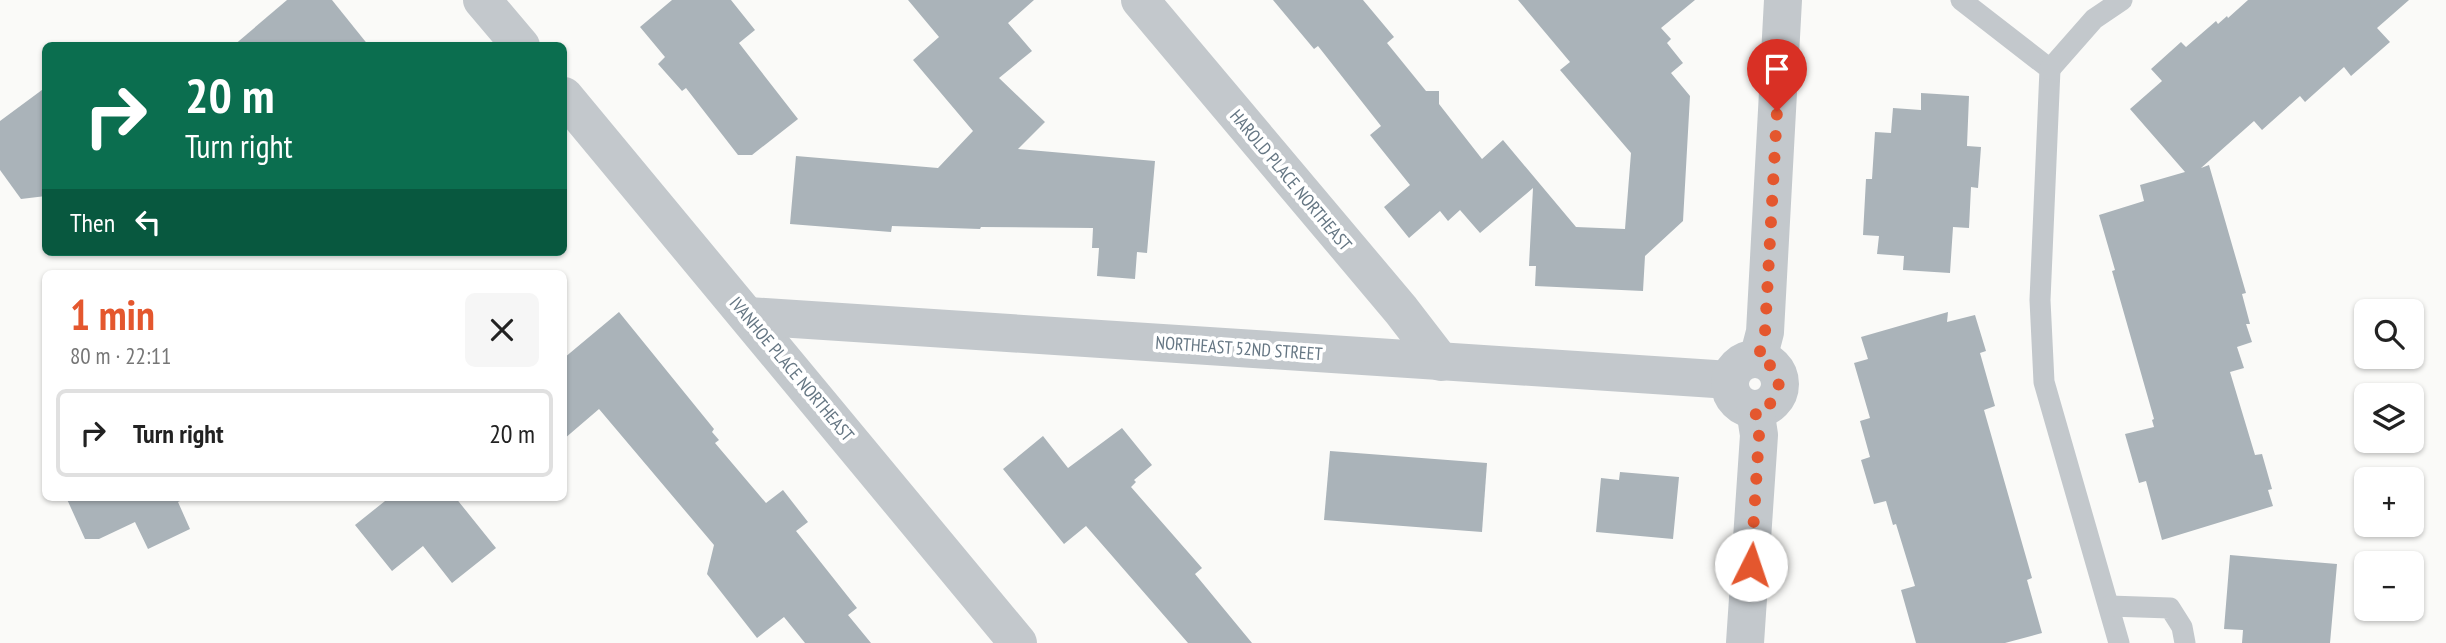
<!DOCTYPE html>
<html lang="en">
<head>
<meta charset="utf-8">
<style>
  :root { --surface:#fff; --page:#f6f6f6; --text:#222; --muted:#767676; --line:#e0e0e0; --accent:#e4572e }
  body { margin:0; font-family:"PT Sans Narrow",sans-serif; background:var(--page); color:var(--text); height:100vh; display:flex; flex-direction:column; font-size:26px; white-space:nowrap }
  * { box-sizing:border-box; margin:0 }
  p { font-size:23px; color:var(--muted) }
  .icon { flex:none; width:38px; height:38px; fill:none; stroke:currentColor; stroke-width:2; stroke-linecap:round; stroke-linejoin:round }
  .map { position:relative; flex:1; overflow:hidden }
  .drawer { position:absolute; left:42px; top:270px; width:525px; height:231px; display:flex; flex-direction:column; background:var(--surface); border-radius:10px; box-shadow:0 2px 5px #0004 }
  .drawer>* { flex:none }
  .hud { position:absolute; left:42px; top:42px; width:525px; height:214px; border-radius:10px; box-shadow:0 2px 5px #0004; background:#0b6e4f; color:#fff; overflow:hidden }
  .controls { position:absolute; left:2354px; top:299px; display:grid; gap:14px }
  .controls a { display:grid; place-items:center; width:70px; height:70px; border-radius:10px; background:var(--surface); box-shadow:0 2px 5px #0004; font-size:35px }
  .pin { position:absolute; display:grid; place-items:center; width:60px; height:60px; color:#fff; margin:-72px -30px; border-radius:50% 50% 50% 0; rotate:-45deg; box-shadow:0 0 7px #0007 }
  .pin .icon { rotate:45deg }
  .me { position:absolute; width:77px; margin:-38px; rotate:4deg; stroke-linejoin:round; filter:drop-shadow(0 0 5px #0008) }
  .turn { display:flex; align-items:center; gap:24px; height:147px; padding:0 28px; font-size:32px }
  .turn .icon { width:91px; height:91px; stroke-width:2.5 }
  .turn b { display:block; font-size:49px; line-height:60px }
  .then { display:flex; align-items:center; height:66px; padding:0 28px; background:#0003; gap:14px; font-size:26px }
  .round { display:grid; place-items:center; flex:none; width:74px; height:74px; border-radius:10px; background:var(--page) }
  .summary { display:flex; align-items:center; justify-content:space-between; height:119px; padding:0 28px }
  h1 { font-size:42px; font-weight:600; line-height:52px; color:var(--accent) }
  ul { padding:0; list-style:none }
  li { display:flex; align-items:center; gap:21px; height:88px; margin:0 14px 10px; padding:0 14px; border:4px solid var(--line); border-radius:10px }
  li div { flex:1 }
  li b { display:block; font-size:26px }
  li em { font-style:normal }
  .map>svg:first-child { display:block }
  .building { fill:#aab3b9 }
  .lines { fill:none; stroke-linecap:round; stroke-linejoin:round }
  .service { stroke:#c3c8cc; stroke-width:21 }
  .minor { stroke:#c3c8cc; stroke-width:38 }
  .route { stroke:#e4572e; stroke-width:12; stroke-dasharray:0 21.6 }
  .labels { text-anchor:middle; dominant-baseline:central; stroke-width:7; stroke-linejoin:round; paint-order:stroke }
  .street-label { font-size:18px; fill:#657683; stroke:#fff }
</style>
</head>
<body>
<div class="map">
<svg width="2446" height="643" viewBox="0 0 2446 643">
  <rect width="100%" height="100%" fill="#fafaf8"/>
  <g class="building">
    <polygon points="287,0 332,0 369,46 233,46"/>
    <polygon points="672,0 731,0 755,30 739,43 798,119 752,155 738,155 686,88 682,91 658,64 665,57 640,27"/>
    <polygon points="908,0 1034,0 1008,23 1032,51 999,78 1045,122 1018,149 1155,161 1147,253 1137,252 1135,279 1097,276 1099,248 1092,248 1093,228 981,227 980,229 892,226 891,232 790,224 796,156 938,168 973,131 913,60 939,37"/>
    <polygon points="1273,0 1363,0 1394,37 1387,43 1426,91 1439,91 1439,104 1482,159 1503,140 1576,227 1625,229 1631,153 1560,70 1570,62 1518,0 1695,0 1661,28 1671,39 1667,43 1683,63 1671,73 1690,96 1683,221 1645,256 1643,291 1535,286 1536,266 1529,266 1533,188 1480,233 1460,210 1448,221 1440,211 1409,238 1384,207 1410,185 1370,135 1381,126 1318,46 1314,49"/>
    <polygon points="2248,0 2409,0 2377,28 2390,42 2351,76 2344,67 2305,102 2300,96 2262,130 2254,121 2201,168 2209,165 2246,293 2242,294 2250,324 2246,324 2252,342 2237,347 2244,368 2230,372 2255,455 2262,454 2272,489 2268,490 2273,506 2162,540 2146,481 2139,483 2125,434 2154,427 2152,420 2154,419 2112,271 2115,270 2099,215 2144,201 2140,185 2185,172 2130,109 2162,81 2151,69 2181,42 2186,47 2216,21 2218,24 2227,16 2228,18"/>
    <polygon points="46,87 46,196 21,199 0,170 0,121"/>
    <polygon points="1921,93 1969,96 1967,146 1981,147 1978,188 1971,187 1969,228 1953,227 1950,273 1903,270 1904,256 1877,254 1879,236 1863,235 1866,179 1872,179 1875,132 1891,133 1893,108 1921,110"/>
    <polygon points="619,312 714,429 712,432 719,440 715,443 766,503 783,490 808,522 796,531 857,608 848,615 871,643 805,643 784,617 757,638 707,574 714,545 599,409 564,439 564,358"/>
    <polygon points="1948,312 1947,322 1975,315 1986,351 1980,353 1995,406 1984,410 2032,578 2027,580 2042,633 2005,643 1916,643 1901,590 1915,586 1896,524 1893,525 1886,501 1874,504 1861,460 1870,457 1860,421 1870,418 1854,363 1868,359 1861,337"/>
    <polygon points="1122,428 1152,465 1134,480 1136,482 1131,487 1202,568 1195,574 1252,643 1188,643 1086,526 1064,544 1003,469 1043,436 1068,468"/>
    <polygon points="1330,451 1487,463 1482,532 1324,520"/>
    <polygon points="1620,472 1679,477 1673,539 1596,532 1601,478 1619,480"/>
    <polygon points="66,497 188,497 178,502 190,529 148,549 135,522 99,539 85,539"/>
    <polygon points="390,497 455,497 496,548 452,583 423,546 392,571 355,525"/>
    <polygon points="2230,555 2337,564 2330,643 2242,643 2243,630 2224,629"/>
  </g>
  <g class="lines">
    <g class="service">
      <polyline points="1961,0 2050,69 2040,300 2044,382 2119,643"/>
      <polyline points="2050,69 2094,19 2122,0"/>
      <polyline points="2109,606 2170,608 2182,627 2185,643"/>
    </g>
    <g class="minor">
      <polyline points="482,0 521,46"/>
      <polyline points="1140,0 1401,310 1441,362"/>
      <polyline points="564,96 1018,643"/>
      <polyline points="748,316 1730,380"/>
      <polyline points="1758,359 1765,332 1783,0"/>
      <circle cx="1755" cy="384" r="25"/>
      <polyline points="1745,643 1759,435 1755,409"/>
    </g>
  </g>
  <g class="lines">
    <path class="route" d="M1751,565l8,-130 -4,-26c31,-2 31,-43 3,-50l7,-27 12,-221"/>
  </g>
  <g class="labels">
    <g class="street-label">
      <text transform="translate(1291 180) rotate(50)">HAROLD PLACE NORTHEAST</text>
      <text transform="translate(1239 348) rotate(4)">NORTHEAST 52ND STREET</text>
      <text transform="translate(792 369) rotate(50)">IVANHOE PLACE NORTHEAST</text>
    </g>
  </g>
</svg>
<div class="controls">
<a><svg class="icon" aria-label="search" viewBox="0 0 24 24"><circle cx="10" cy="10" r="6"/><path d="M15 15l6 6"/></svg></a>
<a><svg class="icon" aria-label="layers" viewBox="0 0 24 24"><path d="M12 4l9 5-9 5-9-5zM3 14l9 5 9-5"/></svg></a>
<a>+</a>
<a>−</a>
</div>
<div class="pin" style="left:1777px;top:111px;background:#d93025"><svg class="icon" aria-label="arrive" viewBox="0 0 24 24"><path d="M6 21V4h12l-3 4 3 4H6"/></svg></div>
<svg class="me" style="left:1751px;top:565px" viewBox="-20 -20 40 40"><circle r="19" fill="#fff"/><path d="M0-13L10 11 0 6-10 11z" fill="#e4572e"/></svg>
<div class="hud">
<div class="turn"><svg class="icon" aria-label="right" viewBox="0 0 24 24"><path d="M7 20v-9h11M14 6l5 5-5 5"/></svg><div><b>20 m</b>Turn right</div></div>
<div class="then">Then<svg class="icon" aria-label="left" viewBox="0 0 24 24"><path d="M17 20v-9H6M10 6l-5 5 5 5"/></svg></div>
</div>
<section class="drawer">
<div class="summary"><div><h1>1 min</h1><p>80 m · 22:11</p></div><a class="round"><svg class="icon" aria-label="close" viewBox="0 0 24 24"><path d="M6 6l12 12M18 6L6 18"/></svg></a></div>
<ul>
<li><svg class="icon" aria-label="right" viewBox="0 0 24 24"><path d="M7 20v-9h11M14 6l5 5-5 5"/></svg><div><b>Turn right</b></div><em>20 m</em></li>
</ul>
</section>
</div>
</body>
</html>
